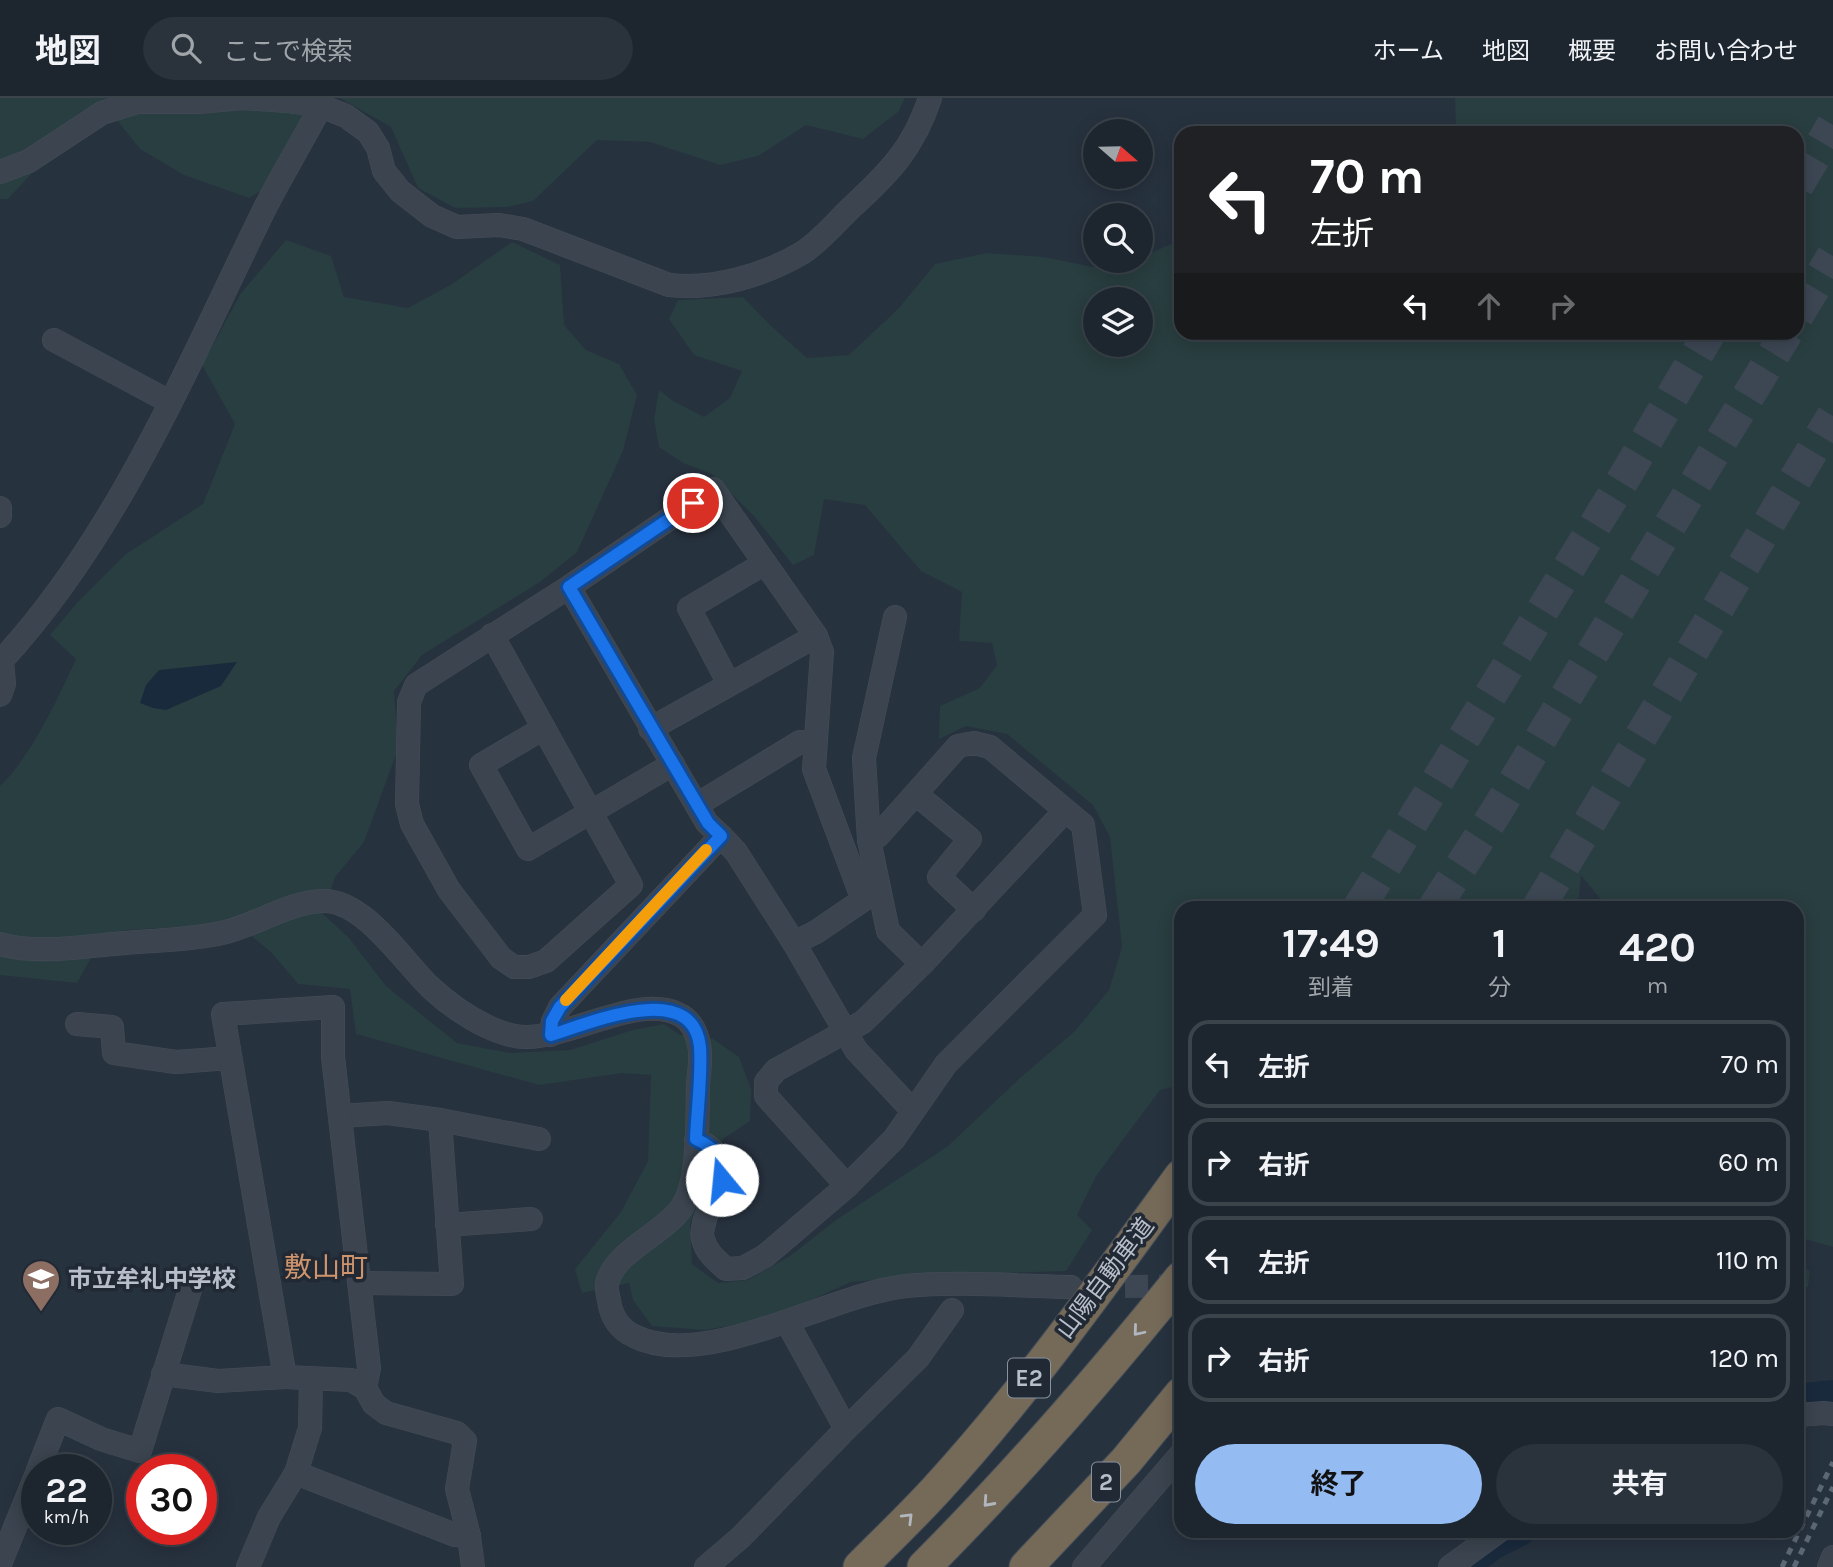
<!DOCTYPE html>
<html lang="ja">
<head>
<meta charset="utf-8">
<style>
  :root { --surface:#1d262f; --page:#2a323b; --text:#f1f3f6; --muted:#a0a5aa; --line:#3b434b; --accent:#94bbf2 }
  body { margin:0; font-family:Karla,"Noto Sans JP",sans-serif; background:var(--page); color:var(--text); height:100vh; display:flex; flex-direction:column; font-size:26px; white-space:nowrap }
  * { box-sizing:border-box; margin:0 }
  p { font-size:23px; color:var(--muted) }
  .icon { flex:none; width:38px; height:38px; fill:none; stroke:currentColor; stroke-width:2; stroke-linecap:round; stroke-linejoin:round }
  .map { position:relative; flex:1; overflow:hidden }
  .sheet { position:absolute; left:1174px; top:803px; width:630px; height:637px; display:flex; flex-direction:column; background:var(--surface); border-radius:21px; box-shadow:0 4px 18px #0003,0 0 0 2px var(--line) }
  .sheet>* { flex:none }
  .top-card { position:absolute; left:1174px; top:28px; width:630px; height:214px; border-radius:21px; box-shadow:0 4px 18px #0003,0 0 0 2px var(--line); background:#202124; color:#fff; overflow:hidden }
  .needle { width:46px; rotate:110deg }
  .controls { position:absolute; left:1083px; top:21px; display:grid; gap:14px }
  .controls a { display:grid; place-items:center; width:70px; height:70px; border-radius:50%; background:var(--surface); box-shadow:0 4px 18px #0003,0 0 0 2px var(--line); font-size:35px }
  .speed { position:absolute; left:21px; top:1356px; display:flex; gap:14px; font-size:35px; font-weight:700; text-align:center }
  .speed>* { display:grid; place-content:center; width:91px; height:91px; border-radius:50%; background:var(--surface); box-shadow:0 4px 18px #0003,0 0 0 2px var(--line); line-height:1 }
  .speed small { font-size:18px; font-weight:400 }
  .speed .limit { border:10px solid #d22; background:#fff; color:#111 }
  .pin { position:absolute; display:grid; place-items:center; width:60px; height:60px; color:#fff; margin:-30px; border:4px solid #fff; border-radius:50%; box-shadow:0 2px 7px #0007 }
  .me { position:absolute; width:77px; margin:-38px; rotate:343deg; stroke-linejoin:round; filter:drop-shadow(0 0 5px #0008) }
  .turn { display:flex; align-items:center; gap:24px; height:147px; padding:0 21px; font-size:32px }
  .turn .icon { width:91px; height:91px; stroke-width:2.5 }
  .turn b { display:block; font-size:49px; line-height:60px }
  .lanes { display:flex; align-items:center; height:66px; padding:0 21px; background:#0003; justify-content:center; gap:35px; direction:ltr }
  .lanes .off { opacity:.35 }
  .eta { display:flex; justify-content:space-evenly; align-items:center; height:119px; text-align:center }
  .eta b { font-size:42px; font-weight:700; line-height:49px }
  .action { display:flex; gap:14px; margin-top:auto; padding:14px 21px }
  .action a { flex:1; height:80px; border-radius:42px; background:var(--accent); color:#111; font-size:28px; font-weight:700; line-height:80px; text-align:center }
  .action a+a { background:var(--page); color:var(--text) }
  ul { padding:0; list-style:none }
  li { display:flex; align-items:center; gap:21px; height:88px; margin:0 14px 10px; padding:0 7px; border:4px solid var(--line); border-radius:21px }
  li div { flex:1 }
  li b { display:block; font-size:26px }
  li em { font-style:normal }
  header { display:flex; align-items:center; gap:42px; box-sizing:border-box; height:98px; padding:0 35px; background:var(--surface); border-bottom:2px solid var(--line) }
  header strong { font-size:33px }
  nav { display:flex; gap:38px; margin-inline-start:auto; font-size:24px }
  .search { width:490px; height:63px; background:var(--page); display:flex; align-items:center; gap:18px; box-sizing:border-box; padding:0 24px; border-radius:38px; color:var(--muted); font-size:26px }
  .map>svg:first-child { display:block }
  .green { fill:#293e40; fill-rule:evenodd }
  .water { fill:#1a2a3d }
  .lines { fill:none; stroke-linecap:round; stroke-linejoin:round }
  .river { stroke:#1a2a3d; stroke-width:30 }
  .minor-tunnel { stroke:#3d4754; stroke-width:23; stroke-dasharray:23 11; stroke-linecap:butt }
  .highway-tunnel { stroke:#3d4754; stroke-width:33; stroke-dasharray:33 17; stroke-linecap:butt }
  .minor-casing { stroke:#454d58; stroke-width:24 }
  .highway-casing { stroke:#464f5a; stroke-width:35 }
  .minor { stroke:#3b444f; stroke-width:23 }
  .highway { stroke:#756958; stroke-width:33 }
  .rail { stroke:#5d6876; stroke-width:5; stroke-dasharray:7 7; stroke-linecap:butt }
  .oneway { stroke:#b1b6bf }
  .route-casing { stroke:#114b97; stroke-width:18 }
  .route { stroke:#1a73e8; stroke-width:12 }
  .slow { stroke:#f59e0b; stroke-width:12 }
  .labels { text-anchor:middle; dominant-baseline:central; stroke-width:7; stroke-linejoin:round; paint-order:stroke }
  .shield { fill:#202934; stroke:#8a929d; stroke-width:2 }
  .shield-label { font-size:23px; font-weight:bold; fill:#b8bfca }
  .street-label { font-size:24px; fill:#b8bfca; stroke:#202934 }
  .poi-label { font-size:24px; font-weight:bold; fill:#b8bfca; stroke:#202934; text-anchor:start }
  .quarter-label { font-size:28px; fill:#d0946c; stroke:#202934 }
</style>
</head>
<body>
<header>
<strong>地図</strong>
<div class="search"><svg class="icon" aria-label="search" viewBox="0 0 24 24"><circle cx="10" cy="10" r="6"/><path d="M15 15l6 6"/></svg>ここで検索</div>
<nav><a>ホーム</a><a>地図</a><a>概要</a><a>お問い合わせ</a></nav>
</header>
<div class="map">
<svg width="1833" height="1469" viewBox="0 0 1833 1469">
  <rect width="100%" height="100%" fill="#27323f"/>
  <g class="green">
    <polygon points="0,0 329,0 267,89 249,100 184,77 140,51 105,7 81,14 45,41 35,72 8,101 0,101"/>
    <polygon points="340,0 905,0 898,14 863,41 806,27 758,58 720,67 650,44 597,42 533,103 507,109 455,110 418,90 391,29"/>
    <path d="M1455,0h378v1149l-28,-8 -8,-8v-323h-189l-27,-33 -3,33h-397v177l-21,5 -64,86 -19,39 15,15 -26,41 -135,4 -80,7 -82,37 -64,11 -53,-4 -19,-26 -4,-17 -47,10 -7,-24 46,-57 27,-51 3,-86 -29,-2 -83,12 -183,-51 -6,-45 -52,-5 -26,-31 -35,-29 -112,6 -34,28 -14,25 -77,-8v-189c31,-29 58,-88 76,-127l-26,-24 26,-31 50,-50 77,-50 32,-80 -33,-59 39,-72 45,-53 45,16 13,41 64,11 44,-24 60,-42 48,23 4,60 22,25 33,14 18,31 -14,56 -46,101 -37,30 -118,73 -28,36 4,58 -34,93 -29,35 -12,37 26,24 37,48 71,57 53,10 60,-3 63,-20 31,-6 16,11 33,4 26,18 12,32 -1,32 -27,18 -15,32 -18,53 2,40 26,19 30,-3 42,-24 46,-36 112,-74 72,-68 55,-47 34,-41 13,-43 -12,-110 -17,-32 -86,-71 -41,-8 -27,13 1,-33 40,-18 17,-23 -5,-22 -33,-2 3,-49 -41,-21 -56,-66 -41,-6 -10,56 -21,10 -39,-49 -42,-42 -29,-11 -24,-16 -5,-28 5,-29 14,11 31,16 26,-19 12,-27 -48,-16 -25,-36 9,-19 65,-3 27,28 37,33 42,-3 50,-47 36,-44 52,-11 56,4 50,10 48,-6v-4l40,-17v92h616v-199h-341zM1096,201h45v46h-45z"/>
    <polygon points="1797,1165 1810,1173 1808,1189 1797,1189"/>
  </g>
  <polygon class="water" points="237,564 221,588 166,612 153,610 140,605 146,587 159,572"/>
  <g class="lines">
    <g class="river">
      <polyline points="1797,1301 1833,1297"/>
      <polyline points="1475,1460 1494,1446 1520,1433"/>
    </g>
    <polyline class="minor-tunnel" points="1091,1189 1181,1188"/>
    <g class="highway-tunnel">
      <polyline points="1797,88 1833,27"/>
      <polyline points="1797,218 1833,158"/>
      <polyline points="1359,810 1624,380 1710,234"/>
      <polyline points="1434,810 1496,714 1787,234"/>
      <polyline points="1538,810 1833,318"/>
    </g>
    <defs>
      <g id="minor">
        <path d="M0,74l29,-11 73,-48 35,-11h61l45,-4 44,3 34,5 25,10 22,16 10,16 6,23 16,20 32,25 25,11 42,-2 24,4 146,56c44,5 94,-9 133,-32 19,-12 35,-32 51,-47 37,-34 61,-59 77,-108"/>
        <polyline points="54,242 170,304"/>
        <polyline points="0,410 0,418"/>
        <polyline points="895,519 864,660 869,742 888,833 922,866"/>
        <polyline points="492,537 631,787 546,863 529,869 514,869 501,860 449,792 412,726 407,706 409,604 416,587 569,489 713,391 816,538 822,554 814,671 863,802 816,834 794,845"/>
        <polyline points="729,586 689,510 765,465"/>
        <path d="M0,597l4,-11 -2,-24c117,-126 188,-300 263,-452 18,-35 38,-68 56,-102"/>
        <polyline points="544,630 481,667 528,751 673,666"/>
        <polyline points="650,631 816,538"/>
        <polyline points="916,696 970,741 939,779 974,812"/>
        <polyline points="698,706 800,644 815,645"/>
        <polyline points="721,738 736,754 794,845 856,952 913,1013"/>
        <path d="M0,846c40,11 84,2 125,-1 33,-3 68,-3 101,-11 32,-8 63,-30 97,-31 41,-1 80,60 107,86 17,16 37,30 58,40 11,5 25,10 37,10 46,1 112,-43 153,-23 12,5 19,18 21,31 3,11 0,27 -1,39 -1,33 2,96 -16,123 -18,27 -69,45 -75,77 -1,5 1,11 2,16 2,16 10,29 25,36 70,36 196,-42 272,-50 54,-5 110,0 165,1"/>
        <polyline points="77,926 112,929 114,955 176,964 230,960"/>
        <polyline points="551,937 553,923 560,909 721,738 707,725 569,489"/>
        <polyline points="340,1018 388,1015 440,1022 539,1041"/>
        <path d="M696,1041c46,23 16,49 8,84 -1,5 -3,11 -1,16 3,13 13,21 23,30l17,-1 22,-12 82,-70 47,-47 52,-75 149,-149 -12,-90 -93,-78 -16,-4 -16,3 -80,90 -9,4"/>
        <polyline points="847,1088 766,998 766,984 776,972 863,924 922,866 1065,713"/>
        <polyline points="447,1127 531,1121"/>
        <polyline points="360,1185 452,1186 440,1022"/>
        <polyline points="163,1276 218,1283 285,1279"/>
        <polyline points="365,1290 369,1270 333,959 333,909 223,916 285,1279 351,1282 365,1290 374,1306 386,1315 457,1335 465,1343 457,1391 469,1438 473,1469"/>
        <polyline points="1797,1317 1824,1315 1833,1316"/>
        <polyline points="846,1331 918,1260 952,1212"/>
        <polyline points="38,1372 58,1321 101,1341 140,1353 193,1182"/>
        <polyline points="296,1375 455,1437 469,1438"/>
        <polyline points="0,1466 37,1375"/>
        <polyline points="248,1469 269,1419 296,1375 310,1330 311,1280"/>
        <polyline points="706,1469 741,1439 846,1331 787,1224"/>
        <polyline points="1084,1469 1181,1356"/>
        <polyline points="1450,1469 1499,1433"/>
        <polyline points="1829,1469 1833,1459"/>
      </g>
      <g id="highway">
        <path d="M860,1469c25,-25 51,-50 75,-76 90,-98 168,-208 246,-315"/>
        <path d="M924,1469c91,-91 176,-189 257,-289"/>
        <polyline points="1026,1469 1126,1363 1181,1296"/>
      </g>
    </defs>
    <use href="#minor" class="minor-casing"/>
    <use href="#highway" class="highway-casing"/>
    <use href="#minor" class="minor"/>
    <use href="#highway" class="highway"/>
    <g class="rail">
      <polyline points="1782,1469 1833,1364"/>
      <polyline points="1794,1469 1833,1389"/>
    </g>
  </g>
  <defs><path id="oneway-chevron" d="M-2-3.5L2.5 0L-2 3.5" fill="none" stroke-width="1.6" stroke-linecap="round" stroke-linejoin="round" transform="scale(1.75)"/></defs>
  <g class="oneway">
    <use href="#oneway-chevron" transform="translate(1138 1233) rotate(130)"/>
    <use href="#oneway-chevron" transform="translate(988 1404) rotate(132)"/>
    <use href="#oneway-chevron" transform="translate(908 1420) rotate(-45)"/>
  </g>
  <g class="lines">
    <defs>
      <path id="route" d="M693,405l-124,84 139,236 13,13 -161,171 -8,14 -1,14c37,-11 142,-57 149,12 2,28 -3,64 -4,92 22,11 25,17 26,41"/>
    </defs>
    <use href="#route" class="route-casing"/>
    <use href="#route" class="route"/>
    <polyline class="slow" points="566,902 706,752"/>
  </g>
  <defs>
    <symbol id="school-pin" viewBox="-11 -11 22 30"><path d="M0 17L-7.5 6A9.5 9.5 0 1 1 7.5 6Z" fill="#8d6e63" stroke="#202934"/><path d="M0-5L7-2L0 1L-7-2ZM-4 1L0 2.5L4 1V4Q0 6-4 4Z" fill="#fff"/></symbol>
  </defs>
  <g fill-rule="evenodd">
    <use href="#school-pin" x="19" y="1159" width="44" height="60"/>
  </g>
  <g class="labels">
    <g class="shield">
      <rect x="1008" y="1260.5" width="42" height="39" rx="5"/>
      <rect x="1092" y="1364.5" width="28" height="39" rx="5"/>
    </g>
    <g class="shield-label">
      <text x="1029" y="1280">E2</text>
      <text x="1106" y="1384">2</text>
    </g>
    <g class="street-label">
      <text transform="translate(1105 1180) rotate(-53)">山陽自動車道</text>
    </g>
    <g class="poi-label">
      <text x="68" y="1181">市立牟礼中学校</text>
    </g>
    <g class="quarter-label">
      <text x="326" y="1169">敷山町</text>
    </g>
  </g>
</svg>
<div class="controls">
<a><svg class="needle" viewBox="-14 -14 28 28"><path d="M0-13l5 13h-10z" fill="#e53935"/><path d="M0 13l5-13h-10z" fill="#a0a5aa"/></svg></a>
<a><svg class="icon" aria-label="search" viewBox="0 0 24 24"><circle cx="10" cy="10" r="6"/><path d="M15 15l6 6"/></svg></a>
<a><svg class="icon" aria-label="layers" viewBox="0 0 24 24"><path d="M12 4l9 5-9 5-9-5zM3 14l9 5 9-5"/></svg></a>
</div>
<div class="speed"><div>22<small>km/h</small></div><div class="limit">30</div></div>
<div class="pin" style="left:693px;top:405px;background:#d93025"><svg class="icon" aria-label="arrive" viewBox="0 0 24 24"><path d="M6 21V4h12l-3 4 3 4H6"/></svg></div>
<svg class="me" style="left:722px;top:1082px" viewBox="-20 -20 40 40"><circle r="19" fill="#fff"/><path d="M0-13L10 11 0 6-10 11z" fill="#1a73e8"/></svg>
<div class="top-card">
<div class="turn"><svg class="icon" aria-label="left" viewBox="0 0 24 24"><path d="M17 20v-9H6M10 6l-5 5 5 5"/></svg><div><b>70 m</b>左折</div></div>
<div class="lanes"><svg class="icon" aria-label="left" viewBox="0 0 24 24"><path d="M17 20v-9H6M10 6l-5 5 5 5"/></svg><svg class="icon off" aria-label="ahead" viewBox="0 0 24 24"><path d="M12 20V5M6 11l6-6 6 6"/></svg><svg class="icon off" aria-label="right" viewBox="0 0 24 24"><path d="M7 20v-9h11M14 6l5 5-5 5"/></svg></div>
</div>
<section class="sheet">
<div class="eta">
<div><b>17:49</b><p>到着</p></div>
<div><b>1</b><p>分</p></div>
<div><b>420</b><p>m</p></div>
</div>
<ul>
<li><svg class="icon" aria-label="left" viewBox="0 0 24 24"><path d="M17 20v-9H6M10 6l-5 5 5 5"/></svg><div><b>左折</b></div><em>70 m</em></li>
<li><svg class="icon" aria-label="right" viewBox="0 0 24 24"><path d="M7 20v-9h11M14 6l5 5-5 5"/></svg><div><b>右折</b></div><em>60 m</em></li>
<li><svg class="icon" aria-label="left" viewBox="0 0 24 24"><path d="M17 20v-9H6M10 6l-5 5 5 5"/></svg><div><b>左折</b></div><em>110 m</em></li>
<li><svg class="icon" aria-label="right" viewBox="0 0 24 24"><path d="M7 20v-9h11M14 6l5 5-5 5"/></svg><div><b>右折</b></div><em>120 m</em></li>
</ul>
<div class="action"><a>終了</a><a>共有</a></div>
</section>
</div>
</body>
</html>
